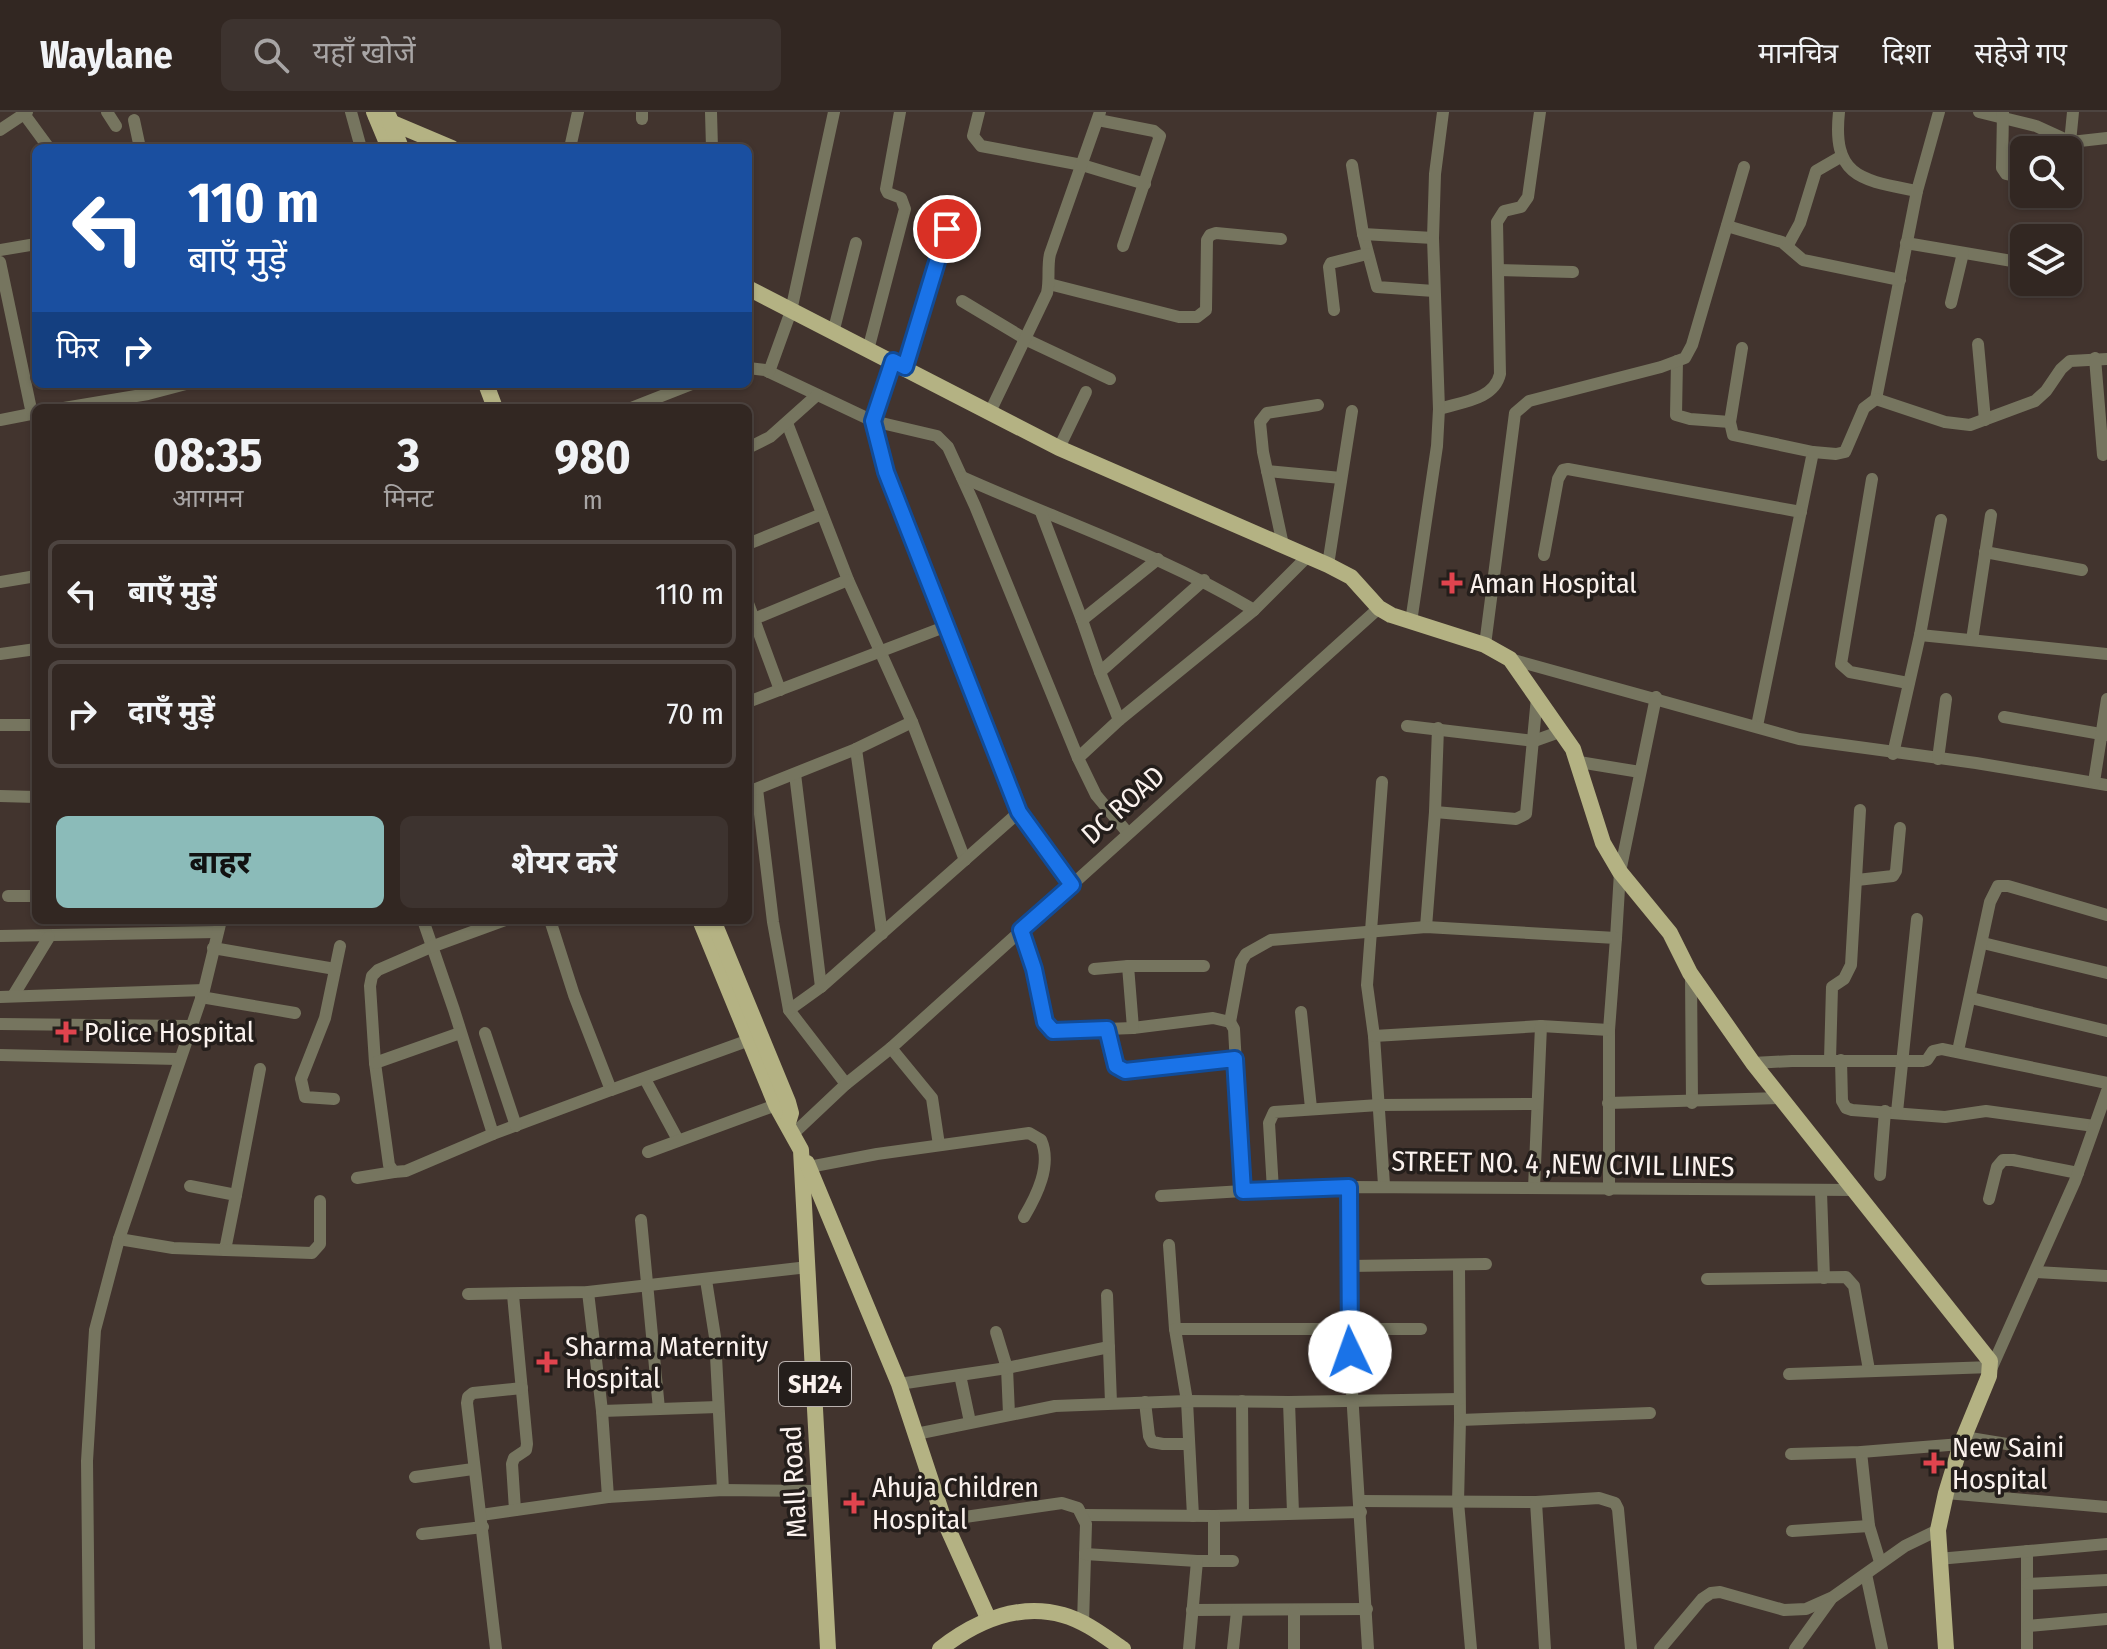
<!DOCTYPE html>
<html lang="hi">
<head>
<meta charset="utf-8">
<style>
  :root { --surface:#322722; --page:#3d332f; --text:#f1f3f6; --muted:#a8a5a5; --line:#4d4440; --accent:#8bbbb9 }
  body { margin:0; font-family:"Fira Sans Condensed","Noto Sans Devanagari",sans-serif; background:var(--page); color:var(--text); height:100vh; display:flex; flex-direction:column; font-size:30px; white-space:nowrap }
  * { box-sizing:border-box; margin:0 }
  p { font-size:26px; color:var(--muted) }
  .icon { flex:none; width:44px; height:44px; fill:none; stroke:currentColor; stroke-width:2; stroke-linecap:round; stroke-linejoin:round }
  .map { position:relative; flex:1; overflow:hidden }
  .sheet { position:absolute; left:32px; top:292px; width:720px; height:520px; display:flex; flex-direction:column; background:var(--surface); border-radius:12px; box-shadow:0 2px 6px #0004,0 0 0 2px var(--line) }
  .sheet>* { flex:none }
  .banner { position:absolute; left:32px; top:32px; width:720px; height:244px; border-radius:12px; box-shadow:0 2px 6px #0004,0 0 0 2px var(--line); background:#1a4fa0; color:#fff; overflow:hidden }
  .fabs { position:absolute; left:2010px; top:24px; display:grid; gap:16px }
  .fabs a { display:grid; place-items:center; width:72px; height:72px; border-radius:12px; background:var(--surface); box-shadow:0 2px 6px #0004,0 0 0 2px var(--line); font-size:40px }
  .pin { position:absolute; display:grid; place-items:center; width:68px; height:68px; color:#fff; margin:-34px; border:4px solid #fff; border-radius:50%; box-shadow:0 2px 8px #0007 }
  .me { position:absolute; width:88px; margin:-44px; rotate:357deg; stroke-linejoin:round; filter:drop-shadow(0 0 6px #0008) }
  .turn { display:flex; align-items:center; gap:28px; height:168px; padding:0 24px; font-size:36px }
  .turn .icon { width:104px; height:104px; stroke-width:2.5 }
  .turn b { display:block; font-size:56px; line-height:68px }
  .then { display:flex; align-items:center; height:76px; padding:0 24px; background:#0003; gap:16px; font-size:30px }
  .eta { display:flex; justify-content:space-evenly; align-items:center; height:136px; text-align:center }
  .eta b { font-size:48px; font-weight:700; line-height:56px }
  .primary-button { display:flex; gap:16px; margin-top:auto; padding:16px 24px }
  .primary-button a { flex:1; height:92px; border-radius:12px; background:var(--accent); color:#111; font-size:32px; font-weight:700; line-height:92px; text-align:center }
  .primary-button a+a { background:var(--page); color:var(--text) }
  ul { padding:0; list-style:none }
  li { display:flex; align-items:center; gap:24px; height:108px; margin:0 16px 12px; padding:0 8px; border:4px solid var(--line); border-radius:12px }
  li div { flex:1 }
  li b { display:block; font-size:30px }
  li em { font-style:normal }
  header { display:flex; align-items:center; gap:48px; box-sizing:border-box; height:112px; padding:0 40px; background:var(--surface); border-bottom:2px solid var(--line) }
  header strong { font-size:38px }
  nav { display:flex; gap:44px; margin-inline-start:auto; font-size:28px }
  .search { width:560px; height:72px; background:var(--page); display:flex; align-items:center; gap:20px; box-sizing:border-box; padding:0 28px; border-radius:12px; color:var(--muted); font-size:30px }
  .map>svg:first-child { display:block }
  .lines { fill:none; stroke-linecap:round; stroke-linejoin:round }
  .minor { stroke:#76755f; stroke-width:12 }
  .major { stroke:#b4b283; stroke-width:16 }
  .route-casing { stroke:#114b97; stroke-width:20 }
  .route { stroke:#1a73e8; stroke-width:14 }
  .health-dot { fill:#e0444e; stroke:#241e1b; stroke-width:3 }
  .labels { text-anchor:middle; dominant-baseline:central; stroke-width:7; stroke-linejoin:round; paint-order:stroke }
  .shield { fill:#241e1b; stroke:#bab2af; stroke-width:2 }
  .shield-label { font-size:26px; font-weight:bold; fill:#fbf2ee }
  .poi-label { font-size:28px; fill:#fbf2ee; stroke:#241e1b; text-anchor:start }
  .street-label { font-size:28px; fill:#fbf2ee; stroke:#241e1b }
</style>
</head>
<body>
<header>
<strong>Waylane</strong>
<div class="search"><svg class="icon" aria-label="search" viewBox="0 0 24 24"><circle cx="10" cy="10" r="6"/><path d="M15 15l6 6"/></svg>यहाँ खोजें</div>
<nav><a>मानचित्र</a><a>दिशा</a><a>सहेजे गए</a></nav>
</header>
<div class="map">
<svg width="2107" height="1537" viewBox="0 0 2107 1537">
  <rect width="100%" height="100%" fill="#42342e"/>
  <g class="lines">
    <g class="minor">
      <polyline points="107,0 116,14"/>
      <polyline points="351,0 361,36"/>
      <polyline points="711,0 712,36"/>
      <polyline points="979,0 973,24 981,34 1082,53 1145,72"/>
      <path d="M1839,0c-7,66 23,68 78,79"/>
      <polyline points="1939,0 1917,79 1876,287 1945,310 1970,313 2035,289 2046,279 2061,257 2070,249 2107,247"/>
      <polyline points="1979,0 2036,14 2071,30 2107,26"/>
      <polyline points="2003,0 2002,56 2006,62 2024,66"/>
      <polyline points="24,2 49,36"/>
      <polyline points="642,7 642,0"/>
      <polyline points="134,8 140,36"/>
      <polyline points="1098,8 1154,19 1160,24 1123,134"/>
      <polyline points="0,18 27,0"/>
      <polyline points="570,36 578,0"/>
      <polyline points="2068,51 2073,0"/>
      <polyline points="1352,53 1363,122 1377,175 1434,179"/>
      <polyline points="1727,114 1782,130 1803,148 1900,168"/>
      <polyline points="1363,122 1433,126"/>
      <polyline points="1906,131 2024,151"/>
      <polyline points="1788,133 1800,111 1816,59 1842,44"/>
      <polyline points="0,138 36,132"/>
      <polyline points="0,150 32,302"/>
      <polyline points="1498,158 1573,160"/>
      <polyline points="1049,172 1179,205 1197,205 1206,198 1207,128 1210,123 1216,121 1281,127"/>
      <polyline points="962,189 1027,228 1110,267"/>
      <polyline points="1951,191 1963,141"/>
      <polyline points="1334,198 1329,155 1331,151 1367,142"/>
      <polyline points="833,221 856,131"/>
      <polyline points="1978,232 1985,308"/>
      <polyline points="1742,236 1730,310 1733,323 1813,340 1757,614"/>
      <polyline points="868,238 905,97 901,86 888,81 886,77 900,0"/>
      <polyline points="2095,246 2103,343"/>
      <polyline points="893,249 873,309 875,321 894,384 947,514"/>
      <polyline points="1677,249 1676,303 1690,307 1730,310"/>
      <polyline points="905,255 947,117"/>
      <polyline points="748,256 765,258 873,309 937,324 948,335 975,394 1078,646"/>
      <polyline points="769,260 791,199 834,0"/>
      <polyline points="64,296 148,282 186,272"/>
      <polyline points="631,296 692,272"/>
      <path d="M1439,297c22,-7 55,-9 61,-35l-3,-152 7,-11 17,-4 7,-10 12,-85"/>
      <path d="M990,300l57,-119c3,-13 0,-26 3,-39l50,-142"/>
      <polyline points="0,308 36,301"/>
      <polyline points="787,311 848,468 912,610 965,748"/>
      <polyline points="748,336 770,325 817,283"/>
      <polyline points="1059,336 1086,280"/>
      <polyline points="1813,340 1836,342 1845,340 1864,296 1876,287"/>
      <polyline points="1267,359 1341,366"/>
      <path d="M962,365c98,44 200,78 292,133l54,-54"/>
      <polyline points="1872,367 1841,552 1850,560 1908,571"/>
      <polyline points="1041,400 1082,508"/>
      <polyline points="748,432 822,402"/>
      <polyline points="1283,433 1263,340 1260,310 1267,301 1318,293"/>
      <polyline points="1985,440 2082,458"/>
      <polyline points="1544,443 1558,367 1563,358 1568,357 1801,400"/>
      <polyline points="1328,453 1352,299"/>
      <polyline points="0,470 36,464"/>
      <polyline points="748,491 780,578"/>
      <polyline points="754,507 848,468"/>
      <polyline points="1411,510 1437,334 1439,297 1433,126 1435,62 1443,0"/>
      <polyline points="1920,523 2107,542"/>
      <polyline points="1972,528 1991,403"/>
      <polyline points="1485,533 1515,301 1529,289 1661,255 1685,246 1692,233 1744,55"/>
      <polyline points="0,542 36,537"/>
      <polyline points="1510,547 1799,627 1976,651 2107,673"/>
      <polyline points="1100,560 1082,508 1158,447"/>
      <polyline points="748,590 947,514 1019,700 1072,773"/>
      <polyline points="2004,605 2107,623"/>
      <polyline points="1119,608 1100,560 1204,468"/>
      <polyline points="0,613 36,613"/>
      <polyline points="1407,614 1534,629 1562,619"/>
      <polyline points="856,637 882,822"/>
      <polyline points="1893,642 1920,523 1941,408"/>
      <polyline points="1938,647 1946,587"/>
      <polyline points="1579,650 1640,660"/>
      <polyline points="795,662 821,875"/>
      <polyline points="1382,670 1367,873 1374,924 1384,1073"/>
      <polyline points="2094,670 2107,587"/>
      <polyline points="757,677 773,810 789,898 846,972"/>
      <polyline points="748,680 856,637 912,610"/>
      <polyline points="0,684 36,685"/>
      <polyline points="1435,700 1516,707 1526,702 1537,585"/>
      <polyline points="1127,720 1096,683 1078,646 1119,608 1254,498"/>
      <polyline points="1857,768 1893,764 1896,759 1900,716"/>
      <polyline points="8,784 36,784"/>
      <polyline points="423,808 454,898 493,1022"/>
      <polyline points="505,808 431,835 378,858 372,864 370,874 375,951 389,1053 394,1060 406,1059 493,1022 611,978 574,883 550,808"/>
      <polyline points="1426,815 1435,700 1438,616"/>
      <polyline points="1021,818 1034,857 1045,910 1053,919 1133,916 1213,906 1230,910 1234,917 1243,1079 1349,1075"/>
      <polyline points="0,824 217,820"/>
      <polyline points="1616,826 1620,760 1656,585"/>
      <polyline points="1983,831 2107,861"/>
      <polyline points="213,836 335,857"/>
      <polyline points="1128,854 1133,916"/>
      <polyline points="1094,857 1128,854 1204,854"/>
      <polyline points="1691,862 1692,991"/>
      <polyline points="13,884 49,825"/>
      <polyline points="0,885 204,878"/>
      <polyline points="201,885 295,901"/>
      <polyline points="1971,886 2107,919"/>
      <polyline points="789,898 821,875 1019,700"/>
      <polyline points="1301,900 1311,996"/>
      <polyline points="1230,910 1241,850 1246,842 1271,828 1426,815 1616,826 1609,918 1609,1078"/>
      <polyline points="0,912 189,914"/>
      <polyline points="1107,917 1116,954 1125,959 1235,947"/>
      <polyline points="485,921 516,1014"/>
      <polyline points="1374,924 1541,914 1609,918"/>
      <polyline points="891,936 932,986 939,1033"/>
      <polyline points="1958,939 1990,790 1998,774 2008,774 2107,803"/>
      <polyline points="0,943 178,947"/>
      <polyline points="1830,948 1832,875 1844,867 1851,853 1860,698"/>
      <polyline points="1841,948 1842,989 1846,996 1852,998 1945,1005 1986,999 2094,1014"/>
      <polyline points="375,951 460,921"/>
      <polyline points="1753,951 1792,949 1923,949 1927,948 1933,939 1942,937 2107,971"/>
      <polyline points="645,967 678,1028"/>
      <polyline points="611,978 755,926"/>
      <polyline points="334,987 305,985 301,967 325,906 340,834"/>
      <polyline points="1608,991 1781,986"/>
      <polyline points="1897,1000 1917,807"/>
      <polyline points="793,1022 846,972 891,936 1379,496"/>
      <polyline points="648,1040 776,993"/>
      <path d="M809,1055l68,-13 152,-21 12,7c11,25 -4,55 -17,77"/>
      <polyline points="1880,1063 1885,999"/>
      <polyline points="357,1066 394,1060"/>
      <polyline points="1534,1076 1541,914"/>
      <polyline points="1273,1078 1269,1011 1274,1000 1379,993 1537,992"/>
      <polyline points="1821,1080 1824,1166"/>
      <polyline points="236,1083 260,957"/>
      <polyline points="1161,1084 1243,1079"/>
      <polyline points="1989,1087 1997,1055 2003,1048 2013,1048 2078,1061"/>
      <polyline points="641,1108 659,1297"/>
      <polyline points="119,1127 173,1136 225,1138 236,1083 190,1074"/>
      <polyline points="1169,1133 1175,1217 1187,1289 1193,1404"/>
      <polyline points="225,1138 312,1141 320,1132 320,1089"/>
      <polyline points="1459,1153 1460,1308 1458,1390 1471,1537"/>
      <polyline points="1348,1154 1486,1152"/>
      <polyline points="2036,1160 2107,1164"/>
      <polyline points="1707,1167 1846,1165 1854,1174 1869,1258"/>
      <polyline points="706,1168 715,1225 723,1378"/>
      <polyline points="588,1180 602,1299 608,1385"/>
      <polyline points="468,1182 588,1180 808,1155"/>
      <polyline points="513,1183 527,1332 526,1338 514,1346 512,1352 515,1398"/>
      <polyline points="1107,1183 1111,1291"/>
      <polyline points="1175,1217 1421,1217"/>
      <polyline points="996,1220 1007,1256 1009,1302"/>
      <polyline points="1789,1262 1992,1255 2075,1069 2107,979"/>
      <polyline points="960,1263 970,1310"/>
      <polyline points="899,1272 1007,1256 1109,1235"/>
      <polyline points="1242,1289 1243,1403"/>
      <polyline points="1145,1290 1149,1324 1152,1330 1163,1332 1189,1332"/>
      <polyline points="1289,1290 1293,1401"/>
      <polyline points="602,1299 718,1295"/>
      <polyline points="1460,1308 1650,1301"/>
      <polyline points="916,1322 1055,1294 1187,1289 1289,1290 1459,1287"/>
      <polyline points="1964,1325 2031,1336"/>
      <polyline points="1861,1340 1869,1414 1880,1450"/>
      <polyline points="1791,1342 1861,1340 1961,1332"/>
      <polyline points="415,1365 473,1357"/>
      <polyline points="1946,1381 2107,1395"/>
      <polyline points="1360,1389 1536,1390 1599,1386 1615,1391 1618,1397 1631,1537"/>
      <polyline points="1536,1390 1545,1537"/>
      <polyline points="481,1403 608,1385 723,1378 820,1379"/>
      <polyline points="1084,1403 1214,1404 1361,1400"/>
      <polyline points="944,1408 1062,1391 1078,1396 1086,1412 1083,1511"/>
      <polyline points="1792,1419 1869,1414"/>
      <polyline points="422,1422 483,1415"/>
      <polyline points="2027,1439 2027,1537"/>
      <polyline points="1085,1442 1197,1449 1233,1449"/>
      <polyline points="1938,1447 2107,1432"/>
      <polyline points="1214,1449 1214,1404"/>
      <polyline points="1866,1462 1882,1537"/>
      <polyline points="2028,1472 2107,1468"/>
      <polyline points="1192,1498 1367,1497"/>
      <polyline points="1294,1498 1294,1537"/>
      <polyline points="2028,1514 2107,1507"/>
      <polyline points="89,1537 87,1349 95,1218 119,1127 204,878 221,808"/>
      <polyline points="496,1537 467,1291 468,1285 473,1281 522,1276"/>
      <polyline points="1189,1537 1197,1449"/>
      <polyline points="1233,1537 1237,1499"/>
      <polyline points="1368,1537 1348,1216 1349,1075 1855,1078"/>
      <polyline points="1660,1537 1702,1487 1711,1481 1720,1480 1784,1498 1806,1497 1833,1485 1905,1434 1938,1418"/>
      <polyline points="1795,1537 1831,1487"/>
    </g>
    <g class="major">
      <polyline points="374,0 389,36"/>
      <polyline points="376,4 452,36"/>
      <polyline points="389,5 401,36"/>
      <polyline points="748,176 1059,336 1328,453 1351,465 1379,496 1391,503 1485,533 1510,547 1573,637 1603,731 1620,760 1670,821 1690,861 1753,951 1990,1249 1989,1264 1961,1332 1946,1381 1938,1418 1946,1537"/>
      <polyline points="486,272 495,296"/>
      <polyline points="700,808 776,993 801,1038 828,1537"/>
      <polyline points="713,808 788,990 791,1001 788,1011"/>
      <polyline points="807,1051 899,1272 944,1408 988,1506"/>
      <path d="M940,1537c35,-27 77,-47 123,-34 22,6 41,21 60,34"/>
    </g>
  </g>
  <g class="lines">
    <defs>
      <polyline id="route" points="947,117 905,255 893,249 873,309 886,360 1019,700 1072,773 1021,818 1034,857 1045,910 1053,919 1107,917 1116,954 1125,959 1235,947 1243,1079 1349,1075 1350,1240"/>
    </defs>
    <use href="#route" class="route-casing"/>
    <use href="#route" class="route"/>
  </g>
  <g class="health-dot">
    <path d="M1448 459h8v8h8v8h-8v8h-8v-8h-8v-8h8z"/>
    <path d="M62 908h8v8h8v8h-8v8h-8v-8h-8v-8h8z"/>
    <path d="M543 1238h8v8h8v8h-8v8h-8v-8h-8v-8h8z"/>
    <path d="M1930 1339h8v8h8v8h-8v8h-8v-8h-8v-8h8z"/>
    <path d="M850 1379h8v8h8v8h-8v8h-8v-8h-8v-8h8z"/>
  </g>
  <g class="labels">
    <rect class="shield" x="779" y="1250" width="72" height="44" rx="6"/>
    <g class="shield-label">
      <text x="815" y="1272">SH24</text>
    </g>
    <g class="poi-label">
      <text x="1470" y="471">Aman Hospital</text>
      <text x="84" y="920">Police Hospital</text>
      <text x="565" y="1234">Sharma Maternity<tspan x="565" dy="32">Hospital</tspan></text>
      <text x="1952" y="1335">New Saini<tspan x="1952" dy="32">Hospital</tspan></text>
      <text x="872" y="1375">Ahuja Children<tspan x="872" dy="32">Hospital</tspan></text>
    </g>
    <g class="street-label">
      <text transform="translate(1123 693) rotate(-42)">DC ROAD</text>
      <text transform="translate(1563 1052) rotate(1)">STREET NO. 4 ,NEW CIVIL LINES</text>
      <text transform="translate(794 1370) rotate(-93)">Mall Road</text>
    </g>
  </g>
</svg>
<div class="fabs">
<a><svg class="icon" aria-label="search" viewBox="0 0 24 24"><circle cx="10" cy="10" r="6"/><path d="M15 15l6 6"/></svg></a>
<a><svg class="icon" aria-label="layers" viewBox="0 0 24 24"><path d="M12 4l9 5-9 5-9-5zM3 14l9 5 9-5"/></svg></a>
</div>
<div class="pin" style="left:947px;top:117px;background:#d93025"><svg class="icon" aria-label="arrive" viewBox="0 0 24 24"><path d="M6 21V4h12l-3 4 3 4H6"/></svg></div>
<svg class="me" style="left:1350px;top:1240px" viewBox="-20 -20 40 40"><circle r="19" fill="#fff"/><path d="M0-13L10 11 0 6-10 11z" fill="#1a73e8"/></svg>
<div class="banner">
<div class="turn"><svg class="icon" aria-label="left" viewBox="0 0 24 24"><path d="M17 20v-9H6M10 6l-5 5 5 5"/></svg><div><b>110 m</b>बाएँ मुड़ें</div></div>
<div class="then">फिर<svg class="icon" aria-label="right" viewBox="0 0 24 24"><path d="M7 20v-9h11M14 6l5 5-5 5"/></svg></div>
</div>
<section class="sheet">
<div class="eta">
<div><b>08:35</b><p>आगमन</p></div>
<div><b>3</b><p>मिनट</p></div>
<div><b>980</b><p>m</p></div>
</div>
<ul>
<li><svg class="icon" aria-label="left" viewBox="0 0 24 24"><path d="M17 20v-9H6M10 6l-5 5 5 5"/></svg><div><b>बाएँ मुड़ें</b></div><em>110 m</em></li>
<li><svg class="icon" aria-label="right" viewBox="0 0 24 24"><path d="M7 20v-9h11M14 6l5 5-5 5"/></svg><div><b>दाएँ मुड़ें</b></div><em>70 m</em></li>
</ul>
<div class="primary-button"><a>बाहर</a><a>शेयर करें</a></div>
</section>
</div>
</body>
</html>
